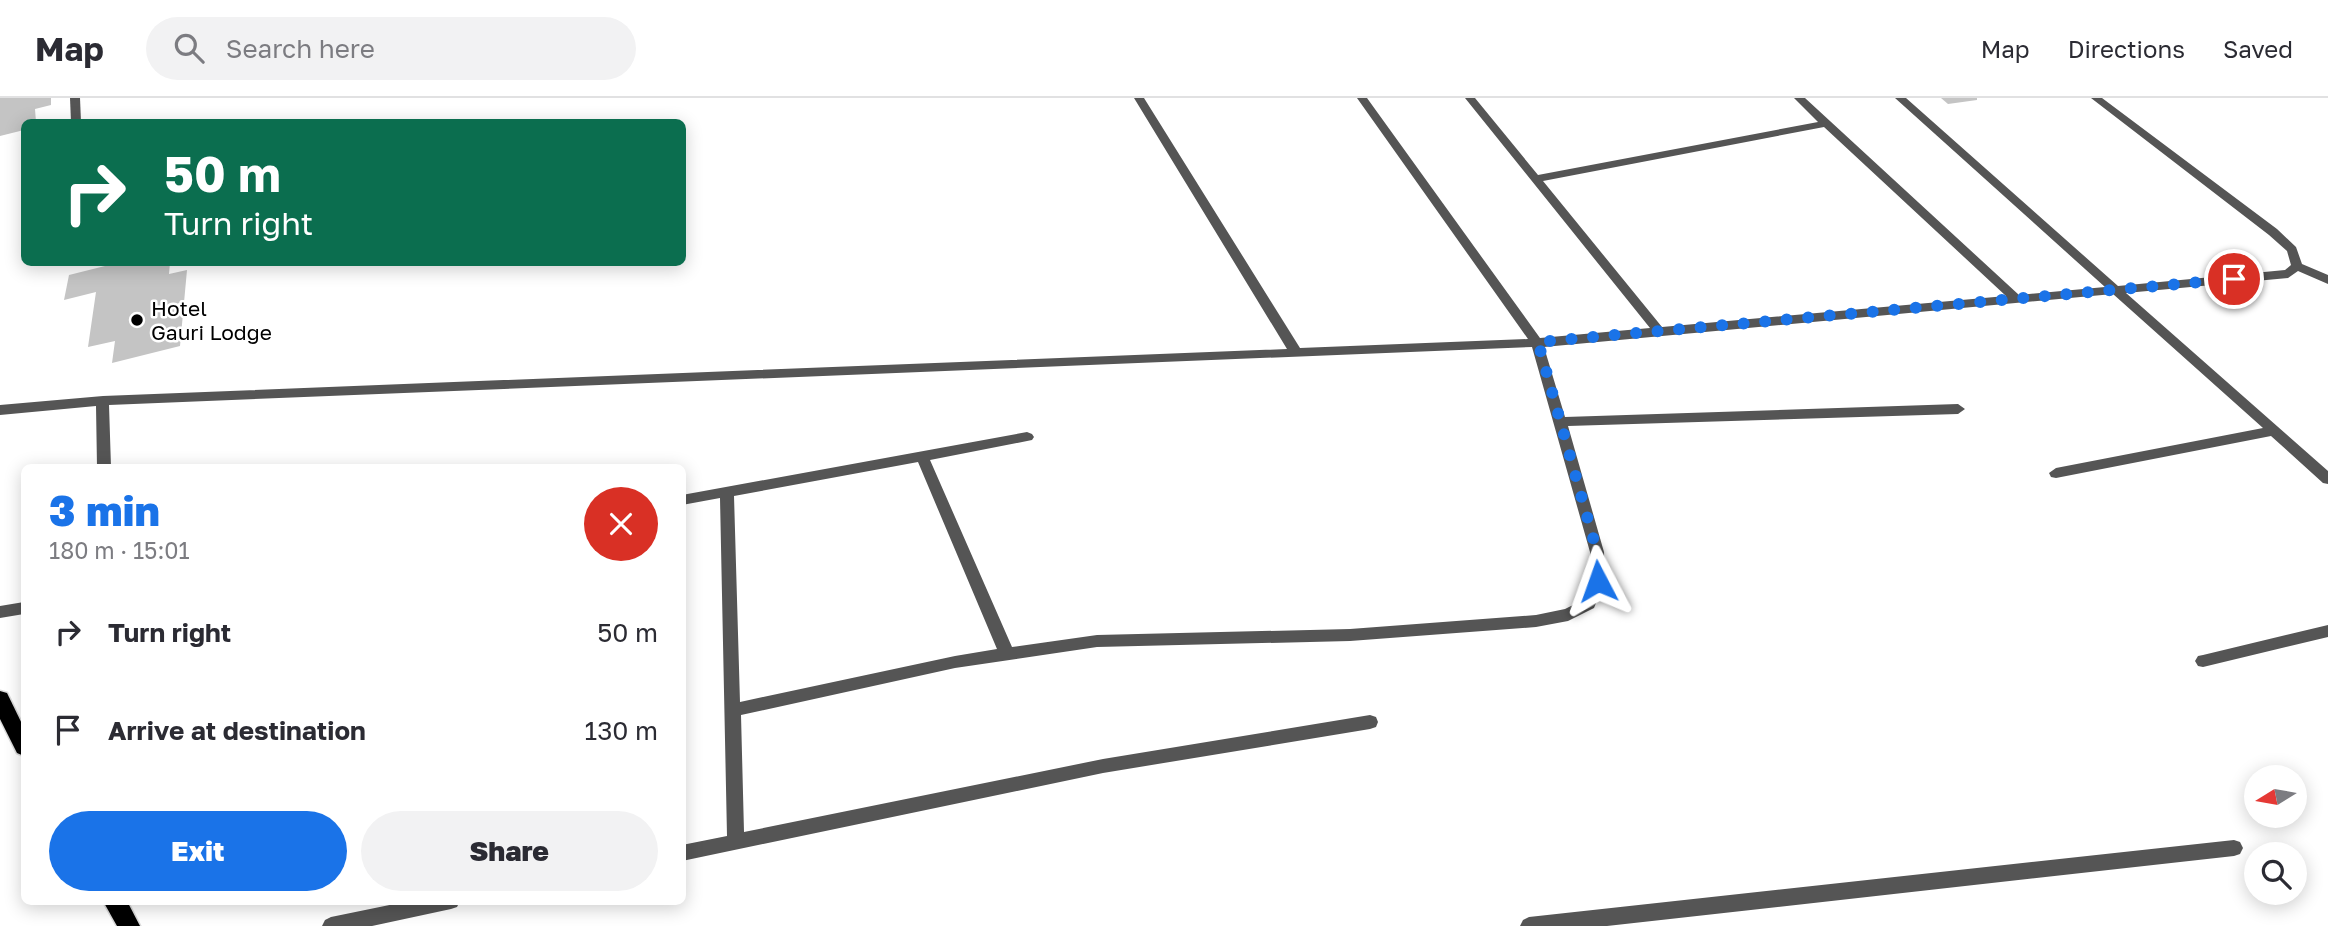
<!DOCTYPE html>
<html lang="en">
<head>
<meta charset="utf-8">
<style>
  :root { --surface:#fff; --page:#f2f2f3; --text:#2b2b33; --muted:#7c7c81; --line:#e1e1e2; --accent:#1a73e8 }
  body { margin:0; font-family:"Golos Text",sans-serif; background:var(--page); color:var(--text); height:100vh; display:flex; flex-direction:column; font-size:26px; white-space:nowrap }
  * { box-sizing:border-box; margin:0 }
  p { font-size:23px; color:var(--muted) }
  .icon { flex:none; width:38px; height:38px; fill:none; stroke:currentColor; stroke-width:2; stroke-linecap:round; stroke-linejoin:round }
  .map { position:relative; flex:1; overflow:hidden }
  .panel { position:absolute; left:21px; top:366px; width:665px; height:441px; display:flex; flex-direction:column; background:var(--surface); border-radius:10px; box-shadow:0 4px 18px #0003 }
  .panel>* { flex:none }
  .hud { position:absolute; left:21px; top:21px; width:665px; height:147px; border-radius:10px; box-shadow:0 4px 18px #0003; background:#0b6e4f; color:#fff; overflow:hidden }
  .needle { width:46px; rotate:259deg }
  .buttons { position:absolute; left:2244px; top:667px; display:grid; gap:14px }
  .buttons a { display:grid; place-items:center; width:63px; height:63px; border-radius:50%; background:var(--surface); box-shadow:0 4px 18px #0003; font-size:35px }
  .pin { position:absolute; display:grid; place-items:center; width:60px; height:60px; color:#fff; margin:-30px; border:4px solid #fff; border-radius:50%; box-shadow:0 2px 7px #0007 }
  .me { position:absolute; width:77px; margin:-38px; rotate:356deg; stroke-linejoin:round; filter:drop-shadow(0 0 5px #0008) }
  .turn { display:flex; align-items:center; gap:24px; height:147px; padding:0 28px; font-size:32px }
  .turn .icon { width:91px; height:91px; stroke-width:2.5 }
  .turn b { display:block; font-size:49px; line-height:60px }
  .round { display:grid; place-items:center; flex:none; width:74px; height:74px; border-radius:37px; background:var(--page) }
  .headline { display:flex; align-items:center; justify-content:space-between; height:119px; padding:0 28px }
  h1 { font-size:42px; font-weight:800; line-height:52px; color:var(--accent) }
  .primary-button { display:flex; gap:14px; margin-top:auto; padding:14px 28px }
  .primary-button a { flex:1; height:80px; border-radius:42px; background:var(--accent); color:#fff; font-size:28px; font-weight:800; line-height:80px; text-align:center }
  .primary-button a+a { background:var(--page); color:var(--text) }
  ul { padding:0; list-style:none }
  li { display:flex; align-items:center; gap:21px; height:98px; padding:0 28px }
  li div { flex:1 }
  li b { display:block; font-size:26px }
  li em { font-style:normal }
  header { display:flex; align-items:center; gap:42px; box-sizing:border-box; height:98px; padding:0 35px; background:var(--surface); border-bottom:2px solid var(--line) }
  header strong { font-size:33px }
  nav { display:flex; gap:38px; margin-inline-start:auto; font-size:24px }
  .search { width:490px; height:63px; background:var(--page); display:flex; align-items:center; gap:18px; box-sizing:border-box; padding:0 24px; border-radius:38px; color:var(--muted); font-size:26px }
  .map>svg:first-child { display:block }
  .building { fill:#c4c4c4 }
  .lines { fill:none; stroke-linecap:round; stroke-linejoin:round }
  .primary-casing { stroke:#dbdbdb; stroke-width:3 }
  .minor { fill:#555; fill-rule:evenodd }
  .primary { fill:#000; fill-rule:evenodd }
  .route { stroke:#1a73e8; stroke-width:12; stroke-dasharray:0 21.6 }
  .poi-dot { fill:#000; stroke:#fff; stroke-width:2.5 }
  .labels { text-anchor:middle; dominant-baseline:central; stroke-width:5; stroke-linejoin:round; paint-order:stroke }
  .poi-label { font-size:21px; fill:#000; stroke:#fff; text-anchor:start }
</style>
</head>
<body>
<header>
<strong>Map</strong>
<div class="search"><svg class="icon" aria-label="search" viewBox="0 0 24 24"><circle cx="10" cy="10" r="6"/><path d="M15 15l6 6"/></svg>Search here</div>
<nav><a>Map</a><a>Directions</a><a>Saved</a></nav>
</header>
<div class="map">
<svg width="2328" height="828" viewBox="0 0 2328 828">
  <rect width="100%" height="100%" fill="#fff"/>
  <g class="building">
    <polygon points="0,0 51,0 51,7 35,11 36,24 24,24 24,32 0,38"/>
    <polygon points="1941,0 1977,0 1977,2 1948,6"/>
    <polygon points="121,164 170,164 169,176 187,172 180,248 112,265 115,243 88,249 96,194 64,202 69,177"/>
  </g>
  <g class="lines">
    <defs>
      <g id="primary">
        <polygon points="0,593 7,595 24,630 24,658 17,655 0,621"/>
        <polygon points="103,803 127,803 140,828 117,828"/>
      </g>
    </defs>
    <use href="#primary" class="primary-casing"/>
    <g class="minor">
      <polygon points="70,0 80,0 81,24 71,24"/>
      <path d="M1134,0h10l156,250 228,-9 -171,-241h10l173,240 110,-10 -185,-230h10l63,77 280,-53 -24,-24h11l214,197 86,-8 -210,-189h11l212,188 167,-16 6,-5 -4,-14 -18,-16 -178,-137h11l175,131 19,18 6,17 26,11v9l-30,-13 -10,7 -162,15 202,178v13l-5,-1 -52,-47 -215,42 -5,-1 -2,-4 7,-5 207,-40 -150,-134 -569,53 21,70 393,-13 7,5 -7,5 -390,12 36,126 1,29 -11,27 -26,13 -32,6 -186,14 -253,6 -142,21 -214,47 3,117 359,-73 267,-44 6,2 2,5 -2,5 -6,2 -267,44 -421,88v-16l45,-9 -7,-338 -38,7v-10l345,-63 5,2 2,3 -2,3 -102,20 82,187 85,-12 253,-6 186,-14 29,-6 18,-9 8,-19 -1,-29 -58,-205 -1423,58 2,62h-14l-1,-61 -96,9v-10l103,-9 1184,-47zM1824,29l182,169 -344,31 -119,-146zM918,364l79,187 -42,7 -215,46 -6,-206z"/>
      <polygon points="24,504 24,516 0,520 0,508"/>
      <polygon points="2328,527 2328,539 2203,569 2198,568 2195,563 2198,558 2203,557"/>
      <polygon points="2234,742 2240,744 2243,750 2240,756 2234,758 1607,828 1520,828 1523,822 1529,819"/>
      <polygon points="409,803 460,803 457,809 451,811 372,828 322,828 325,822 331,819"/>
    </g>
    <use href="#primary" class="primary"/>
  </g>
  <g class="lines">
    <polyline class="route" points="1598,483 1597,454 1538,244 2234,181"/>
  </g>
  <circle class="poi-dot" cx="137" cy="222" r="7"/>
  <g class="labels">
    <g class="poi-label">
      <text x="151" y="210">Hotel<tspan x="151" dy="24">Gauri Lodge</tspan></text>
    </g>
  </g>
</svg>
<div class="buttons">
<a><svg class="needle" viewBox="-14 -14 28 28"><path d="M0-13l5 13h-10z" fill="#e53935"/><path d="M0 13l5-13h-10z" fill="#7c7c81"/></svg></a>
<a><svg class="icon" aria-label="search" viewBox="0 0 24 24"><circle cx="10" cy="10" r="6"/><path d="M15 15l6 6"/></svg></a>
</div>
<div class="pin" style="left:2234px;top:181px;background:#d93025"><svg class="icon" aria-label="arrive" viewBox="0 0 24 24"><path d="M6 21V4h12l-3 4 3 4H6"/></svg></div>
<svg class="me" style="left:1598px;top:483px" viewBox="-20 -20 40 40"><path d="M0-17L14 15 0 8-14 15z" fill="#1a73e8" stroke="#fff" stroke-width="4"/></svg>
<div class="hud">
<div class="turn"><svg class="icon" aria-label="right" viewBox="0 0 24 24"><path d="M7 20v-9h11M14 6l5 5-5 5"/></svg><div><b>50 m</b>Turn right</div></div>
</div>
<section class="panel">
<div class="headline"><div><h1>3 min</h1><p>180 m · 15:01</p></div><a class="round" style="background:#d93025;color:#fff"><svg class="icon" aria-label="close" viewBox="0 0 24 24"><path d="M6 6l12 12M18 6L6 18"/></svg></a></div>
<ul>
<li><svg class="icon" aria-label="right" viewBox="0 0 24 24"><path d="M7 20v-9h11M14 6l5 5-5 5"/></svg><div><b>Turn right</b></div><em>50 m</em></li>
<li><svg class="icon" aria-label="arrive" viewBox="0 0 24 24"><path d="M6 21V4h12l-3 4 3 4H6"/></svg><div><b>Arrive at destination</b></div><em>130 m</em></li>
</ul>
<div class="primary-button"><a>Exit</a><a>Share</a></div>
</section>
</div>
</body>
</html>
